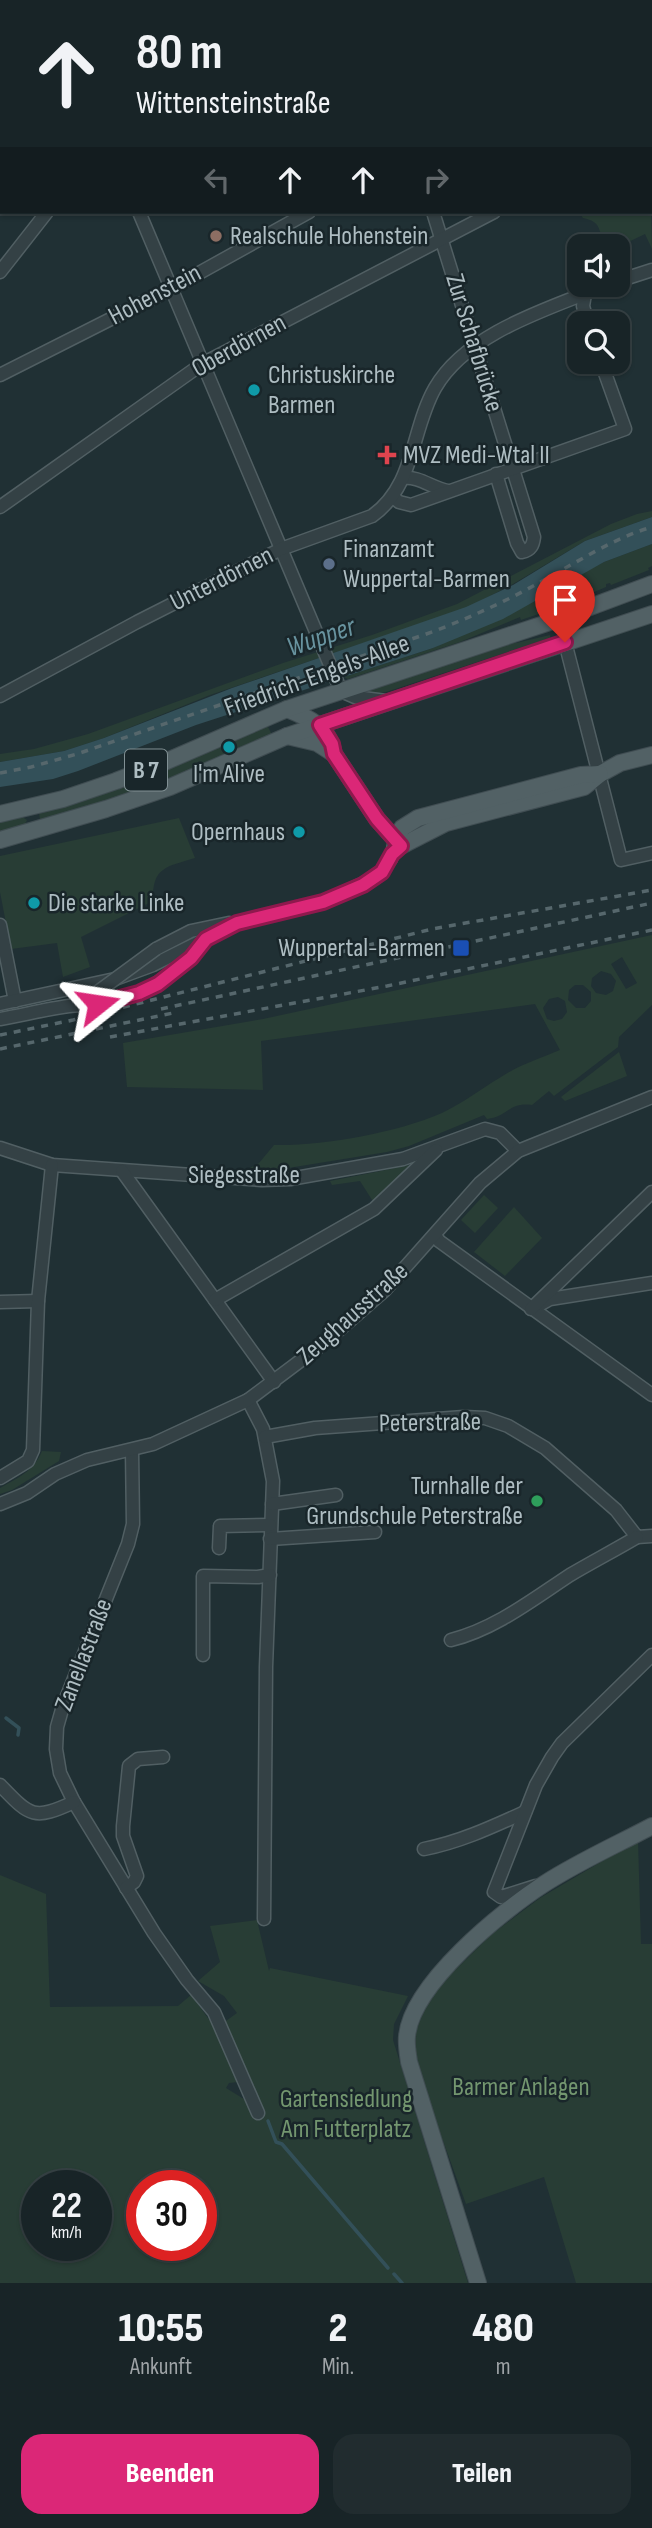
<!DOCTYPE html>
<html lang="de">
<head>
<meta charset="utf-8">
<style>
  :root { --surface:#182427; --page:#212c2f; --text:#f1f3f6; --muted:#9fa4a7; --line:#364144; --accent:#db2777 }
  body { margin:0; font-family:"Sofia Sans Condensed",sans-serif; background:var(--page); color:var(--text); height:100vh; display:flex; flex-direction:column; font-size:26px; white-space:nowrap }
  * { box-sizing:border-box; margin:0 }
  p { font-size:23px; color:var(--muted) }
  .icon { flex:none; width:38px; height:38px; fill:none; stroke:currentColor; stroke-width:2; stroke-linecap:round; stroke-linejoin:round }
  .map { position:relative; height:2283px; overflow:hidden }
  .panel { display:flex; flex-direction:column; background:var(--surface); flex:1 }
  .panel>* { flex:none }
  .banner { position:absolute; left:0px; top:0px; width:653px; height:214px; box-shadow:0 2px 5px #0004,0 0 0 2px var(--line); background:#182427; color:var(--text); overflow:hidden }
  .tools { position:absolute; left:567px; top:234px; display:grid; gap:14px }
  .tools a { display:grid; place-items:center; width:63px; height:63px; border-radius:14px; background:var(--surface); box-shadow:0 2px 5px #0004,0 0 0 2px var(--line); font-size:35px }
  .speed { position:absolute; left:21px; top:2170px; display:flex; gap:14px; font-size:35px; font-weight:700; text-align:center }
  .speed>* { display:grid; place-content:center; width:91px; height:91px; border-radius:50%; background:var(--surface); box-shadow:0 2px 5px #0004,0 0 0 2px var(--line); line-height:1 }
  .speed small { font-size:18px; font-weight:400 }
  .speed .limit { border:10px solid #d22; background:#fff; color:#111 }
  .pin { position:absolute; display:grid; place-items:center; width:60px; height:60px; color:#fff; margin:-72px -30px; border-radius:50% 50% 50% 0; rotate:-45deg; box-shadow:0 0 7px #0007 }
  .pin .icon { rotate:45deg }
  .me { position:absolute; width:77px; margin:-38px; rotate:75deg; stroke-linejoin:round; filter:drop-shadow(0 0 5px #0008) }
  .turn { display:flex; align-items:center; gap:24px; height:147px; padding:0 21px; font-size:32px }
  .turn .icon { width:91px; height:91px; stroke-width:2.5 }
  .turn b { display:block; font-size:49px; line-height:60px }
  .lanes { display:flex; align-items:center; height:66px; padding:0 21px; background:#0003; justify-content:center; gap:35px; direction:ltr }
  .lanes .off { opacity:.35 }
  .eta { display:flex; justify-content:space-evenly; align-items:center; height:119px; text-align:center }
  .eta b { font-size:42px; font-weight:800; line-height:49px }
  .primary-button { display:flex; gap:14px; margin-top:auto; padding:14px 21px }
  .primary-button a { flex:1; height:80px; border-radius:21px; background:var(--accent); color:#fff; font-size:28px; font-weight:800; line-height:80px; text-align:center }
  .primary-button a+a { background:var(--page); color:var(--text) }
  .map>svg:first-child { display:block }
  .green { fill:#283d35; fill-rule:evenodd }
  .water { fill:#335059 }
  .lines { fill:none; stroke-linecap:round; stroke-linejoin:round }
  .stream { stroke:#335059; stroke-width:3.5 }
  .minor-casing { stroke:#515f63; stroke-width:15 }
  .major-casing { stroke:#404d52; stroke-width:18 }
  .minor { stroke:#344145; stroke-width:12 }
  .major { stroke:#526165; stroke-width:16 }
  .rail { stroke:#56676c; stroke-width:3.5; stroke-dasharray:7 7; stroke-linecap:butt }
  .minor-bridge-casing { stroke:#515f63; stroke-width:15; stroke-linecap:butt }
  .minor-bridge { stroke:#344145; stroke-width:12 }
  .route-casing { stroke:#8e194d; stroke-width:18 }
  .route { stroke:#db2777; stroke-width:12 }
  .education-dot { fill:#8d6e63; stroke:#19262a; stroke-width:2.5 }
  .culture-dot { fill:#0f9aa8; stroke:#19262a; stroke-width:2.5 }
  .health-dot { fill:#e0444e; stroke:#19262a; stroke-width:2.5 }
  .service-dot { fill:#5c6f8a; stroke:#19262a; stroke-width:2.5 }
  .transit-dot { fill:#1a4fb4; stroke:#19262a; stroke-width:2.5 }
  .leisure-dot { fill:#2e9e5b; stroke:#19262a; stroke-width:2.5 }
  .labels { text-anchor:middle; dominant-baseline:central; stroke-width:5; stroke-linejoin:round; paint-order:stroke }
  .shield { fill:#19262a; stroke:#819094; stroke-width:2 }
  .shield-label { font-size:24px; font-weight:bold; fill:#aebdc2 }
  .poi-label { font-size:26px; fill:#aebdc2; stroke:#19262a; text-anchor:start }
  .street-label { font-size:26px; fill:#aebdc2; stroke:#19262a }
  .park-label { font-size:26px; fill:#73966f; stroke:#19262a }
  .water-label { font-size:28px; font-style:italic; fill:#68939f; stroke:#19262a }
</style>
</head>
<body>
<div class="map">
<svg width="652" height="2283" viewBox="0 0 652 2283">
  <rect width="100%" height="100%" fill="#203034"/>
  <g class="green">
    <path d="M651,203l1,46 -7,-15 -27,13h-5l-3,-6 -5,2c-8,-14 -3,-21 -22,-25l-4,-6h72z"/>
    <polygon points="652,511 652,517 585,541 513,584 467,608 210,695 104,738 64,751 0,762 0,754 34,749 88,734 283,663 372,635 457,604 611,524 637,514"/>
    <polygon points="652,544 652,566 648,568 649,570 611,585 610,583 606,584 606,587 580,598 579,600 521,620 520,617 460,642 348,679 344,677 433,648 604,562"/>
    <polygon points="550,635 550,638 386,692 373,694 356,691 498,644 516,643"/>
    <polygon points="266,723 272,735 145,790 40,820 39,812"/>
    <polygon points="21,816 27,820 23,828 0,833 0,821"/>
    <path d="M179,818l16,40c-29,9 -43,9 -42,43l-72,36 9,30 -27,10 -6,-34 -46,6 -11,-57v-36z"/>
    <path d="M652,935v70l-33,32 -1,10 -64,49 -5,-5 -17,14c-24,-3 -24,12 -45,14l-3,-4 -75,31 -22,6 -105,17h-34l11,-6 15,-18c49,1 122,-12 168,-32 21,-10 39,-24 59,-36 18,-12 40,-19 59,-27l-25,-46 -274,37 2,49 -136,-3 -4,-44 140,-24zM622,957l15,26 -11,6 -15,-25zM601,971l10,3 5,7 -3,10 -7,4 -10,-2 -5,-7 1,-8zM575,985h8l8,7v9l-6,7h-9l-8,-8 1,-10zM558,997l7,4 2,11 -5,7 -8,2 -7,-2 -4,-11 6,-9z"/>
    <polygon points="619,1052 627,1076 565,1101 561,1097"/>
    <polygon points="416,1164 374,1203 360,1181 332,1185 330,1181"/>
    <polygon points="484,1195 498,1208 475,1233 461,1220"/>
    <polygon points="514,1207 542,1238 505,1276 474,1252"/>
    <path d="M42,1451l19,1 -2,9 -47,29 -12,4v-6c18,-10 34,-17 42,-37z"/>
    <polygon points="638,1840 641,1944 652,1944 652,2283 576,2283 544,2177 466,2204 415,2064 413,2039 427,2002 450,1975 492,1934 540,1898"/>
    <path d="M0,1875l46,19 4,113 128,-1 13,-11 25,34 22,53 -9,1 -3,5 31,19 -34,-84 14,-10 -13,-17 -26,-15 22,-19 -10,-36 47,-6 12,51 1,-3 138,28 -14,28 -1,16 75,243h-468zM37,2186h59v59h-59zM142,2186h59v59h-59z"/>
  </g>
  <polygon class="water" points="652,517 652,544 604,562 503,619 433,648 196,725 78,771 53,779 0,787 0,762 64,751 104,738 232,688 466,607 513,585 585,541"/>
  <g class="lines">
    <g class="stream">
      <polyline points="6,1718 19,1728 18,1735"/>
      <polyline points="268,2121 276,2142 282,2144 388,2268"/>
      <polyline points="394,2274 402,2283"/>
    </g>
    <defs>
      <g id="minor">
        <polyline points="12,0 24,2"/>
        <polyline points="358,0 358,2"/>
        <polyline points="425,0 430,2"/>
        <polyline points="651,48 652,48"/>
        <polyline points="0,100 2,99"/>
        <polyline points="139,212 341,691 355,697 386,701"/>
        <path d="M433,212l101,325c-1,8 -3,13 -12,15l-5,-9 -21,-69"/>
        <polyline points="0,272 47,212"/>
        <polyline points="618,281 652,270"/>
        <polyline points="585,294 583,306 588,324"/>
        <polyline points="0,375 172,288 309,212"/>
        <path d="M403,478c16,-2 29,10 45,13"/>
        <polyline points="393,497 399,502 411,505 625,429 601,362"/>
        <polyline points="0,507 202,364 494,212"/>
        <polyline points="565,642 621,860 652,853"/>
        <path d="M0,696l137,-74 144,-73 91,-33c43,-30 39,-86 63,-128 32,-56 116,-80 172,-103"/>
        <polyline points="0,925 15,1001"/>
        <polyline points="156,949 191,931 229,923"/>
        <polyline points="0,1004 115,979 153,965 237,923 323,902 377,877 391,859 395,840"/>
        <path d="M0,1019c23,-4 46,-10 69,-13 9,-1 18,-1 27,-2 42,-6 78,-26 105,-59"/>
        <polyline points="0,1148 52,1165 262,1180 290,1179 403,1159 485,1129 500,1133 518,1151"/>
        <polyline points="122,1171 274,1382"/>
        <polyline points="435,1235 439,1241 652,1395"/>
        <polyline points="215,1300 374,1209 436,1150"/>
        <polyline points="0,1302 38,1301"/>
        <polyline points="541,1304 550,1299 652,1283"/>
        <polyline points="531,1309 652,1192"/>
        <polyline points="248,1400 263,1429 273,1481 266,1667 264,1919"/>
        <polyline points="265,1437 315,1428 464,1417 485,1418 508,1426 545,1448 616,1510 637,1537 652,1536"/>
        <polyline points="132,1450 133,1524 128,1544 63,1706 57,1727 56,1749 60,1773 74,1802 154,1933 187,1980 214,2012 258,2113"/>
        <polyline points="0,1478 28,1461 33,1450 38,1301 52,1165"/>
        <polyline points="0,1504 27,1493 55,1474 87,1460 153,1444 248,1400 324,1343 385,1290 480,1183 518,1151 652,1097"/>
        <polyline points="272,1504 336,1495"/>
        <polyline points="270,1539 375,1532"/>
        <polyline points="219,1548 220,1526 270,1525"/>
        <path d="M451,1640c44,-11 81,-40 119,-65 22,-13 45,-25 67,-38"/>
        <polyline points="203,1655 203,1576 258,1577 270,1575"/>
        <path d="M0,1785c30,31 33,36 74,17"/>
        <path d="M424,1849c36,-7 68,-22 101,-37"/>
        <polyline points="536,1886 501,1897 494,1892 536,1785 552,1757 562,1743 652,1655"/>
        <polyline points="126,1888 134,1882 137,1876 123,1836 123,1826 129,1766 138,1759 163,1757"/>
      </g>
      <g id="major">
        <polyline points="585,0 586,2"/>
        <polyline points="597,0 597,2"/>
        <polyline points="651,123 652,125"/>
        <polyline points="651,168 652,170"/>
        <path d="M287,709c23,9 42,18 47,45l43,65 24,27 45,-23 138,-36 16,-13 20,-11 32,-8"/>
        <polyline points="287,736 317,743 334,754"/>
        <polyline points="0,814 63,799 116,781 167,761 287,709 550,622 652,584"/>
        <polyline points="0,840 106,809 170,787 287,736 652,614"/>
        <polyline points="395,840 402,828 418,818 581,775 600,774"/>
        <path d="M478,2283l-69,-221c-1,-8 -3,-17 -2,-26 5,-52 95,-125 137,-152 34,-22 72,-39 108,-58"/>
      </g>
    </defs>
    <use href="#minor" class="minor-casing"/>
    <use href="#major" class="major-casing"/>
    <use href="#minor" class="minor"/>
    <use href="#major" class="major"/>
    <g class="rail">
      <path d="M0,773l31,-6 46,-13 358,-123c38,-15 74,-31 109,-51 35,-19 70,-42 108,-53"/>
      <polyline points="161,1009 652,903"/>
      <polyline points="0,1035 73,1020 432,929 652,890"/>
      <polyline points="110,1037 387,986 652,930"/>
      <polyline points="0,1049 173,1013"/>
    </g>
    <defs>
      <polyline id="minor-bridge" points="92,996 156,949"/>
    </defs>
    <use href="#minor-bridge" class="minor-bridge-casing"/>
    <use href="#minor-bridge" class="minor-bridge"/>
  </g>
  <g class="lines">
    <defs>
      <polyline id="route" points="98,1004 139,993 158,984 191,958 206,939 237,923 323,902 363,885 382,872 392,854 401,846 377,819 334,754 332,744 320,725 565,642"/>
    </defs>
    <use href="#route" class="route-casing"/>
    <use href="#route" class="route"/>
  </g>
  <circle class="education-dot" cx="216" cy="236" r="7"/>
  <g class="culture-dot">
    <circle cx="254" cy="390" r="7"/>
    <circle cx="229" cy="747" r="7"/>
    <circle cx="299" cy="832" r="7"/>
    <circle cx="34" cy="903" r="7"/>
  </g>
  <path class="health-dot" d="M383.5 444.5h7v7h7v7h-7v7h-7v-7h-7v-7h7z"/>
  <circle class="service-dot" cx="329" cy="564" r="7"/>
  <rect class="transit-dot" x="452" y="939" width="18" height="18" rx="3.5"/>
  <circle class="leisure-dot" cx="537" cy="1501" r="7"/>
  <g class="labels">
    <rect class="shield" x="125" y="749.5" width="42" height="41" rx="5"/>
    <g class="shield-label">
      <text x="146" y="770">B 7</text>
    </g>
    <g class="poi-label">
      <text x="230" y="236">Realschule Hohenstein</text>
      <text x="268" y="375">Christuskirche<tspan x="268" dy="30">Barmen</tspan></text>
      <text x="403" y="455">MVZ Medi-Wtal II</text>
      <text x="343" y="549">Finanzamt<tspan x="343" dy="30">Wuppertal-Barmen</tspan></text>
      <text x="229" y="774" text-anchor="middle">I'm Alive</text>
      <text x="285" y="832" text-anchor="end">Opernhaus</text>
      <text x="48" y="903">Die starke Linke</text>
      <text x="445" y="948" text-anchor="end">Wuppertal-Barmen</text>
      <text x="523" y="1486" text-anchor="end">Turnhalle der<tspan x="523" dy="30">Grundschule Peterstraße</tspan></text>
    </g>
    <g class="street-label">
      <text transform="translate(155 295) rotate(-28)">Hohenstein</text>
      <text transform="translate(474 343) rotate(73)">Zur Schafbrücke</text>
      <text transform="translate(239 346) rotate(-29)">Oberdörnen</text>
      <text transform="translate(222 579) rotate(-27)">Unterdörnen</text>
      <text transform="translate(317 676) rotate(-20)">Friedrich-Engels-Allee</text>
      <text x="244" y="1175">Siegesstraße</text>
      <text transform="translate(353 1314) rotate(-42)">Zeughausstraße</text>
      <text transform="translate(430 1423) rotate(-1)">Peterstraße</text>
      <text transform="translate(84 1655) rotate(-69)">Zanellastraße</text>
    </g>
    <g class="park-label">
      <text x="521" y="2087">Barmer Anlagen</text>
      <text x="346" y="2099">Gartensiedlung<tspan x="346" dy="30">Am Futterplatz</tspan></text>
    </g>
    <g class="water-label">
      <text transform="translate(321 637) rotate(-19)">Wupper</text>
    </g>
  </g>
</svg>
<div class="tools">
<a><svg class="icon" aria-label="sound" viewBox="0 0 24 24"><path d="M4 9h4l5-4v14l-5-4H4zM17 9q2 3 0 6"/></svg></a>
<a><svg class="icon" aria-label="search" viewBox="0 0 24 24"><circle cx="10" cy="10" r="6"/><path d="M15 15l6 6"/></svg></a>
</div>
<div class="speed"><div>22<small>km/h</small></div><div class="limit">30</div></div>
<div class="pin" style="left:565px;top:642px;background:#d93025"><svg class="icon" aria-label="arrive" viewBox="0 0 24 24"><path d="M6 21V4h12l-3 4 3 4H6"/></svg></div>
<svg class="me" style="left:98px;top:1004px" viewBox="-20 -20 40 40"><path d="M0-17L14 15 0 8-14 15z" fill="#db2777" stroke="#fff" stroke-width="4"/></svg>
<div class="banner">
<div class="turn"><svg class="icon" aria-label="ahead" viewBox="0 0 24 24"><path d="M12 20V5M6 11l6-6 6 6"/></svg><div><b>80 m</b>Wittensteinstraße</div></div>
<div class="lanes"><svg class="icon off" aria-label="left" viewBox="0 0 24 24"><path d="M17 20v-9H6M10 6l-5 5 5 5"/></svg><svg class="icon" aria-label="ahead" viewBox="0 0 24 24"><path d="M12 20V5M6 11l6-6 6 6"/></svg><svg class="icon" aria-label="ahead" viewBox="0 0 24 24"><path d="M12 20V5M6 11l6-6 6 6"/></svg><svg class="icon off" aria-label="right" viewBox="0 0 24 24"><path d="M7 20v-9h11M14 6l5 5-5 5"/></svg></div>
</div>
</div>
<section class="panel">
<div class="eta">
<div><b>10:55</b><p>Ankunft</p></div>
<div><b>2</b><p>Min.</p></div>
<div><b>480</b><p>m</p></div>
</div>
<div class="primary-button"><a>Beenden</a><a>Teilen</a></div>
</section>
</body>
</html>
